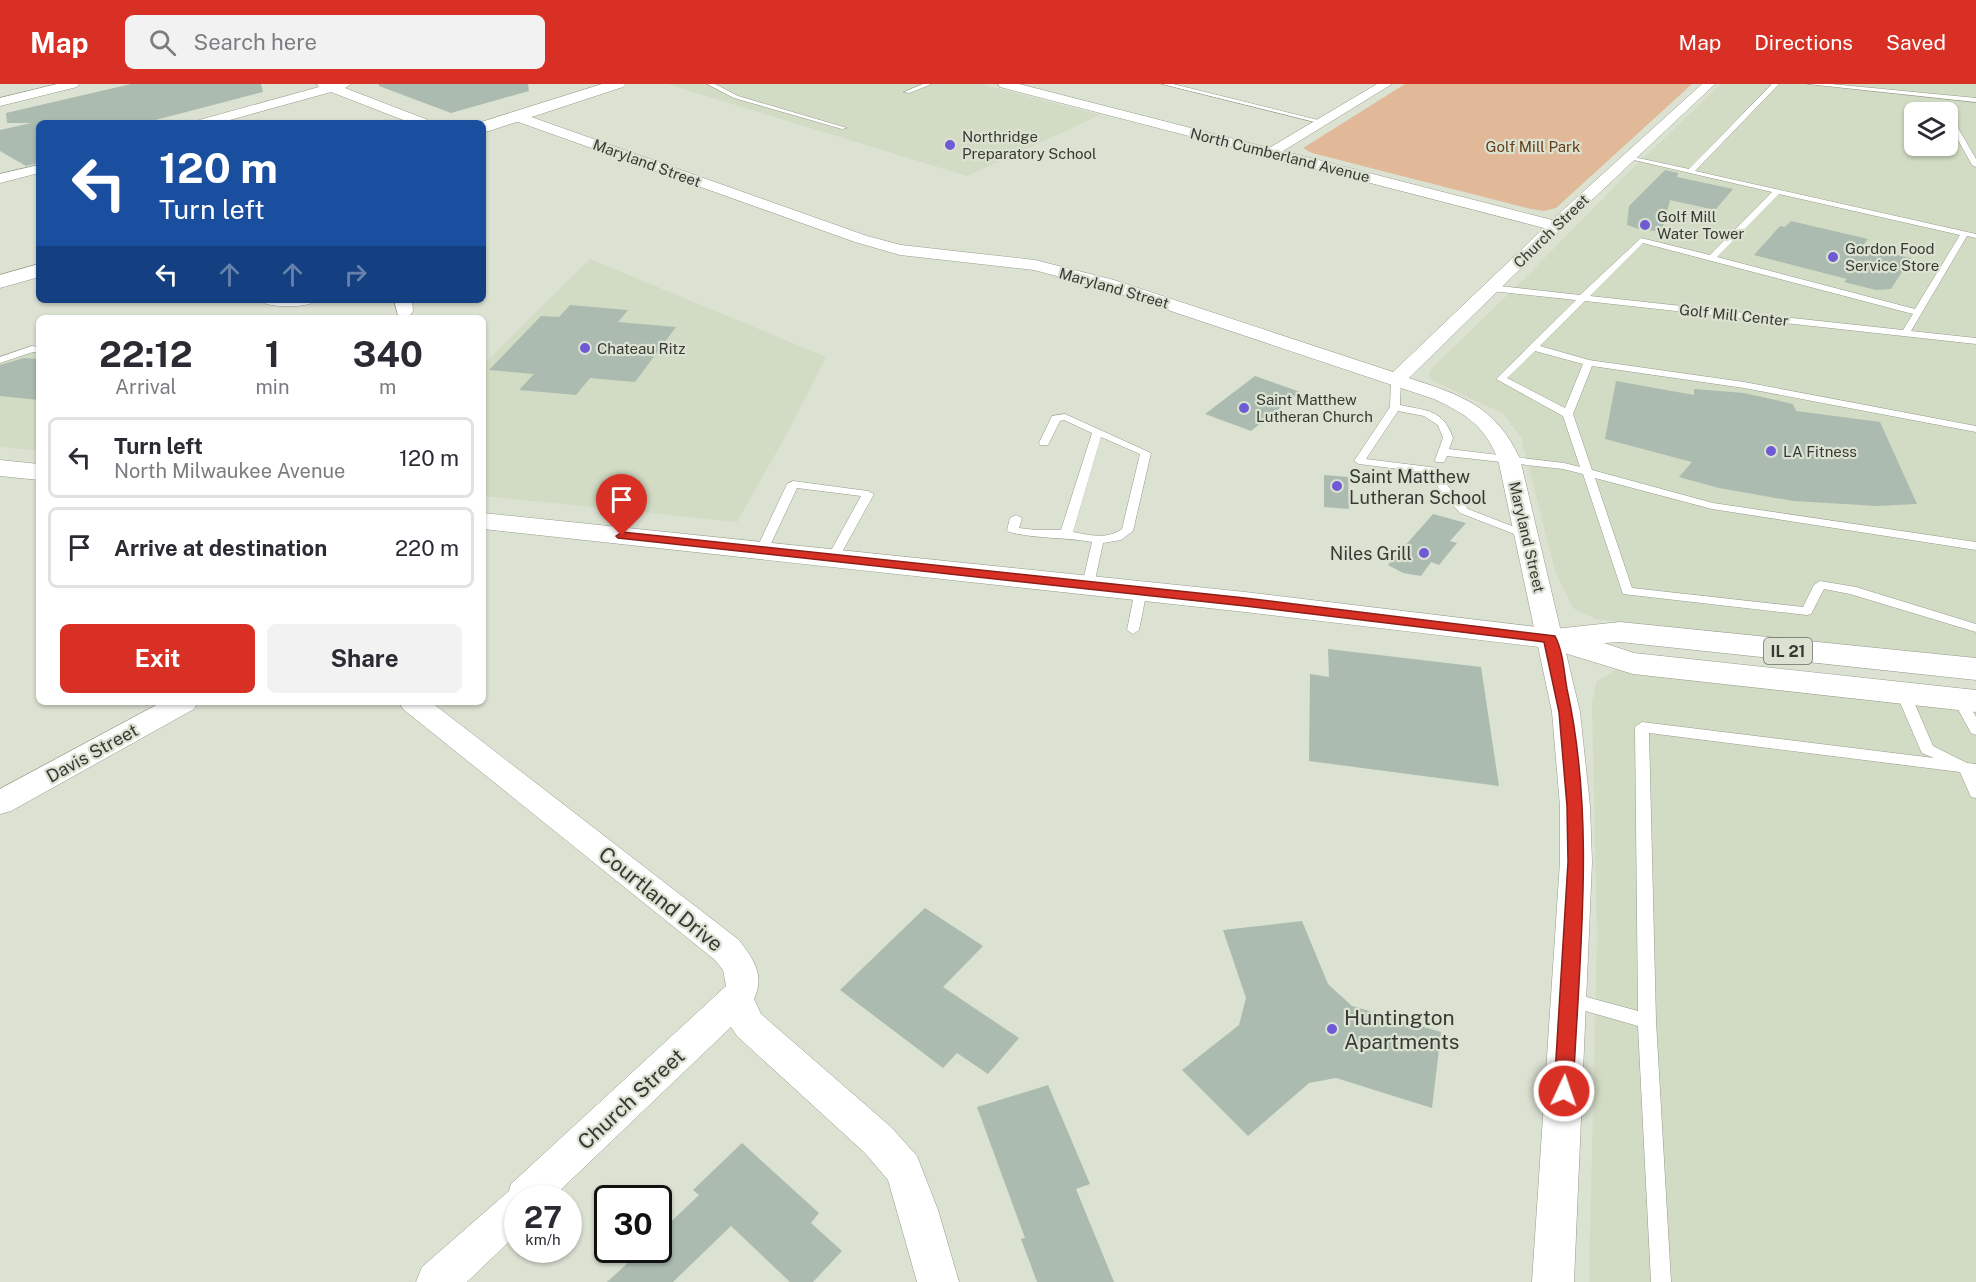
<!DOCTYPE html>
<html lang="en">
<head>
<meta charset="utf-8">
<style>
  :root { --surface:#fff; --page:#f2f2f3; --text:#2b2b33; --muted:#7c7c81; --line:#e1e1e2; --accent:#d93025 }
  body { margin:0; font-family:"Public Sans",sans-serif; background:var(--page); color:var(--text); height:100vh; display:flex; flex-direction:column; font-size:22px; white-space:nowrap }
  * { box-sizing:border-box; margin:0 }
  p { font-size:20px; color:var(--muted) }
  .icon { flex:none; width:33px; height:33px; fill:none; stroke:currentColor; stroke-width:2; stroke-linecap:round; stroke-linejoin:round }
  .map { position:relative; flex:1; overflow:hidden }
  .drawer { position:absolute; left:36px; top:231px; width:450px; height:390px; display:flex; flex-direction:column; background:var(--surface); border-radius:9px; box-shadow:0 2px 4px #0004 }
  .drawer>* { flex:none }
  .top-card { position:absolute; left:36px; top:36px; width:450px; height:183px; border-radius:9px; box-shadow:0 2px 4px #0004; background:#1a4fa0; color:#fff; overflow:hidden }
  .buttons { position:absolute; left:1904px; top:18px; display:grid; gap:12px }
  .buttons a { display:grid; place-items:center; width:54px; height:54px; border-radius:9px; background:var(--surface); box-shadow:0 2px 4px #0004; font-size:30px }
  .speed { position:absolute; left:504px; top:1101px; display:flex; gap:12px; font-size:30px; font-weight:700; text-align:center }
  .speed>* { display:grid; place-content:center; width:78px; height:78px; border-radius:50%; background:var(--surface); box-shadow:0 2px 4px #0004; line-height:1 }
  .speed small { font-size:15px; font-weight:400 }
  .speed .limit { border:3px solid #111; border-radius:9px; background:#fff; color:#111 }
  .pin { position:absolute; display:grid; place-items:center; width:51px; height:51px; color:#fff; margin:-62px -26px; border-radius:50% 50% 50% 0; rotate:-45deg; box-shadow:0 0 6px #0007 }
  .pin .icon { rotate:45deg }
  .me { position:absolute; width:66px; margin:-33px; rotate:3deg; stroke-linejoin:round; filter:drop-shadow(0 0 4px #0008) }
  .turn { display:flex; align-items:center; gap:21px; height:126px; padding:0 24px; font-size:27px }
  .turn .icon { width:78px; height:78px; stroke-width:2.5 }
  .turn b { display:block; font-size:42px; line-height:51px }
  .lanes { display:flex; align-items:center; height:57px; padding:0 24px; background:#0003; justify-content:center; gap:30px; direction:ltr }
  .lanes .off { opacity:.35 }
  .eta { display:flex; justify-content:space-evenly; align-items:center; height:102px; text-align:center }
  .eta b { font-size:36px; font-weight:700; line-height:42px }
  .button { display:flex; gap:12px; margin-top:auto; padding:12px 24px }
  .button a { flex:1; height:69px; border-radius:9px; background:var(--accent); color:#fff; font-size:24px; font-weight:700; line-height:69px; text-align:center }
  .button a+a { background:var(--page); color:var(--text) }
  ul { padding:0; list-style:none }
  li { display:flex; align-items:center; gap:18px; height:81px; margin:0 12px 9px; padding:0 12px; border:3px solid var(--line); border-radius:9px }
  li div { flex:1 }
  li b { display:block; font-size:22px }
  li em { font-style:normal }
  header { display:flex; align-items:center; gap:36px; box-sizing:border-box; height:84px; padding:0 30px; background:var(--accent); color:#fff }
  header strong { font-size:28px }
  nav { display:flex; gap:33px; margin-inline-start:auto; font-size:21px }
  .search { width:420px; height:54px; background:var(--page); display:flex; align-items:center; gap:15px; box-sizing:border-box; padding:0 21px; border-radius:9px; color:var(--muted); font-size:22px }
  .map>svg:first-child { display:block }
  .built { fill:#d2dbc3; fill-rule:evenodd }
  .green { fill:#e2b998 }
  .building { fill:#abbbb0 }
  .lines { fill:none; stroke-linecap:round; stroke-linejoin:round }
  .service-casing { stroke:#959b8c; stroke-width:1 }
  .minor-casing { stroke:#959b8c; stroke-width:1 }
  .tertiary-casing { stroke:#959b8c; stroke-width:1 }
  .primary-casing { stroke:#959b8c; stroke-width:1 }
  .service { fill:#fff; fill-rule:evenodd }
  .minor { fill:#fff; fill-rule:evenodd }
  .tertiary { fill:#fff; fill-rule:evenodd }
  .primary { fill:#fff; fill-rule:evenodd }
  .route { fill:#d93025; stroke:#8d1f18; stroke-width:1.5 }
  .poi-dot { fill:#6e5ad4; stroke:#dbe2d2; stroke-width:2 }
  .labels { text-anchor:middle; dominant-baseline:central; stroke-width:4.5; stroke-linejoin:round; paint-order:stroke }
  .far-poi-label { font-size:15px; fill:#373a34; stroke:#dbe2d2; text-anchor:start }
  .far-park-label { font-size:15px; fill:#663d17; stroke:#dbe2d2 }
  .far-street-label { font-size:15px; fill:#373a34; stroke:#dbe2d2 }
  .shield { fill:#dbe2d2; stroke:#686c63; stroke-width:1.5 }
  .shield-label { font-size:16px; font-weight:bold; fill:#373a34 }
  .poi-label { font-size:18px; fill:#373a34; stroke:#dbe2d2; text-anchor:start }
  .street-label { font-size:18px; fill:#373a34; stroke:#dbe2d2 }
  .near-street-label { font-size:21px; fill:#373a34; stroke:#dbe2d2 }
  .near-poi-label { font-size:21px; fill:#373a34; stroke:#dbe2d2; text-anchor:start }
</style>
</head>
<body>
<header>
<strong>Map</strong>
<div class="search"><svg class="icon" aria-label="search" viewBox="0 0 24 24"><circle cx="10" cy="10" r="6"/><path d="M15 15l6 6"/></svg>Search here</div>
<nav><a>Map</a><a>Directions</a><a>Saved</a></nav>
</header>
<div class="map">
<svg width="1976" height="1198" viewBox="0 0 1976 1198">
  <rect width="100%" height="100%" fill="#dbe2d2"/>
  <g class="built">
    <polygon points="667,0 980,0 1100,31 967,92"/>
    <path d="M1721,0h255v576l-355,-38 -24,-3 -19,-8 -5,-3 -18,-37 -34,-134 -19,-24 -71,-33 -2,-6 2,-5 97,-94 100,-102zM1914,28h33v34h-33z"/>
    <polygon points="590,175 826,273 791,342 737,438 483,412 483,281"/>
    <polygon points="39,260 39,367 0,363 0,273"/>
    <polygon points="1616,586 1976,627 1976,1198 1589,1198 1597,853 1592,618 1597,597"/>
  </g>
  <polygon class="green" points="1405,0 1692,0 1556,124 1544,127 1531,125 1312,69 1303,64"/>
  <g class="building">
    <polygon points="131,0 261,0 263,8 144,39 39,39 39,79 26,82 0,67 0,46 31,39 7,39 6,29"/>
    <polygon points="379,0 528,0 529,7 451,29 379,2"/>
    <polygon points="1665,86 1678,89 1677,93 1733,105 1715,126 1670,116 1662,147 1642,146 1627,141 1629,122"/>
    <polygon points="1791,137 1868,155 1862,163 1911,174 1891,205 1876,206 1844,198 1847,195 1754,171 1780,142 1785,143"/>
    <polygon points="570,221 628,226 618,238 676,243 635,298 590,294 576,311 519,306 534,290 489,286 541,232 559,233"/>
    <polygon points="24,274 39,275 39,316 0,312 0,281"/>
    <polygon points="1255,292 1300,308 1251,347 1205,330"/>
    <polygon points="1616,297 1694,311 1694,305 1744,309 1793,320 1796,327 1880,338 1917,420 1878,422 1793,417 1719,404 1679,393 1692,378 1605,355"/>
    <polygon points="1324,391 1348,393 1349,425 1324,423"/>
    <polygon points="1433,430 1466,439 1450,457 1457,459 1439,481 1431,478 1421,492 1403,489 1388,481"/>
    <polygon points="1328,565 1481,583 1499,702 1309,677 1310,590 1329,593"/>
    <polygon points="925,824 983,862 943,903 1019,954 988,990 957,969 943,984 840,906"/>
    <polygon points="1302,837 1328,900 1352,922 1441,948 1432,1024 1336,994 1309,999 1248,1052 1182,986 1239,941 1246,914 1223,846"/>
    <polygon points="1048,1001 1090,1100 1076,1105 1114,1198 1037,1198 1021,1155 1025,1154 977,1023"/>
    <polygon points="742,1059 819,1129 811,1139 842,1167 813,1198 790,1198 731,1142 673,1198 607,1198 642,1166 658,1166 658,1150 699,1111 693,1106"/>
  </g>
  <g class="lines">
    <defs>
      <g id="service">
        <polygon points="707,0 715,0 738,12 847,44 842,45 734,14"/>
        <polygon points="923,0 932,0 909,9 904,8"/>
        <polygon points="1162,0 1173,0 1326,38 1323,40"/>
        <path d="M1772,0h7l-84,87 281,63v4l-9,-2 -56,95 65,7v6l-391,-43 -45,45 49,14 155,22 232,44v6l-232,-44 -152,-22 -19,48 19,56 121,33 263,39v8l-264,-41 -117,-31 37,110 171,19 11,-22 6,-4 36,6 120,37v8l-126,-38 -26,-5 -13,25 -4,1 -184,-21 -40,-120 -20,-5 -116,-13 -3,6h-8l-1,-2 8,-22 -5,-13 -14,-9 -26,-5 -32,48 72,9 10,18 20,23 62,24 2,2 -2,2h-8l-62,-24 -21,-24 -9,-16 -71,-9 -5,-3 36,-54 1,-27 5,-3 5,3 -1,25c27,6 43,4 53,33l-4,11 115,14 16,4 -17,-51 -67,-37 80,-79 -85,-9 -4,-3 4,-3 89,10 61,-57 69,17 62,-63 -147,-34 4,-2 60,13zM1779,110l181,41 -45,74 -198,-52zM1643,159l270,71 -10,16 -313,-34zM1535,267l48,13 -18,44 -58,-30z"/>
        <polygon points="1808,0 1831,0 1976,14 1976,18"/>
        <polygon points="1945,28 1949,29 1950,30 1976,75 1976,83 1972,81 1947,36 1947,28"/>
        <polygon points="32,262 39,263 39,269 33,268 0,279 0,273"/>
        <path d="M1065,330l86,39 -18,78 -12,9 -18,3 -9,42 -6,4 -6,-4 10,-43c-28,-5 -56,-3 -83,-10l-2,-2 3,-12 6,-3 6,3 -3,10 17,2h25l31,-97 -28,-13 -4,1 -12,24h-8l-1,-2 13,-27zM1101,353l39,17 -18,75c-16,11 -32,6 -49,3z"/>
        <polygon points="793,397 868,407 874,410 837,477 833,478 827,474 861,412 797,404 768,466 762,470 756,466 787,400"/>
        <polygon points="1141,502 1147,506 1139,546 1133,550 1127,546 1135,506"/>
        <polygon points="1903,604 1910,609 1933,662 1967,679 1976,680 1976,714 1971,713 1960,688 1649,649 1656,937 1671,1198 1651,1198 1638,942 1568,922 1562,920 1559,915 1562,910 1568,908 1638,927 1635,643 1642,638 1934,674 1922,669 1920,665 1896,609"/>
        <polygon points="1960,611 1965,613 1976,633 1976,651 1971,649 1953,616"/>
      </g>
      <g id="minor">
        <polygon points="57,0 79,0 77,3 0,22 0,14"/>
        <polygon points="317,0 351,0 345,4 428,36 430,39 411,39 331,8 219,39 197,39 199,36 319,3"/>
        <path d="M998,0h21l250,64 108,-64h15l-109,67 269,69 150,-136h13l-154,145 -152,149c52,17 87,28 111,81l60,253 10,94 2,56 -18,420h-42l28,-420v-56l-8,-94 -54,-253c-14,-34 -32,-45 -64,-60l-332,-111 -68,-18 -134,-15 -45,-13 -345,-123 -2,-3 7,-4 5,1 347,123 34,9 134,15 79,20 279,92 151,-144 -544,-141z"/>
        <polygon points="39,81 39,89 0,99 0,90"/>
        <path d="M263,216h50l-3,4c-13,3 -31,3 -44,0z"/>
        <polygon points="394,216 412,216 413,227 410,231 398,231"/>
        <polygon points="162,618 198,618 194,625 11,727 0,730 0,705"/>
        <path d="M399,618h32l308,238c15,20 26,35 15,59l7,15 130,113 26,29 21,54 21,72h-42l-29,-102 -23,-27 -128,-117 -6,-9 -179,171h-34v35l-51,49h-51l6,-15 87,-76 2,-7 215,-198 -3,-16 -8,-10 -312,-251z"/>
      </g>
      <g id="tertiary">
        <polygon points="602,0 626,0 623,3 489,47 483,48 483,39 478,39"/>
        <polygon points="39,180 39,193 0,204 0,191"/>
      </g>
      <g id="primary">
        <polygon points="0,376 39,380 39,396 0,392"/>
        <polygon points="483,429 1245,508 1554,545 1620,538 1976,574 1976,596 1620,558 1604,559 1634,569 1976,606 1976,628 1633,590 1548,564 1245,528 483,445"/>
      </g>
    </defs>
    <use href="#service" class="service-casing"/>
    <use href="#minor" class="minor-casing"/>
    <use href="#tertiary" class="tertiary-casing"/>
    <use href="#primary" class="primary-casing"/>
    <use href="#service" class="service"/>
    <use href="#minor" class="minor"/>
    <use href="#tertiary" class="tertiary"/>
    <use href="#primary" class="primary"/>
  </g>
  <path class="route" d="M622,448l623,66 310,38c8,15 9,36 12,53 29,131 12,269 6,402l-3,6 -6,3 -7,-3 -3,-6 14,-229 -1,-56 -8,-94 -15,-70 -299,-36 -627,-68 -2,-2z"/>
  <g class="poi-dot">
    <circle cx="950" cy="61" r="6"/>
    <circle cx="1645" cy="141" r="6"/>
    <circle cx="1833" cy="173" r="6"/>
    <circle cx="585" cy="264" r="6"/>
    <circle cx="1244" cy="324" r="6"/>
    <circle cx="1771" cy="367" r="6"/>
    <circle cx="1337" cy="402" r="6"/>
    <circle cx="1424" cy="469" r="6"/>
    <circle cx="1332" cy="945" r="6"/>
  </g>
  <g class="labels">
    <g class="far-poi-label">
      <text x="962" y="52">Northridge<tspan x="962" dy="17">Preparatory School</tspan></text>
      <text x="1657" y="132">Golf Mill<tspan x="1657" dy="17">Water Tower</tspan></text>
      <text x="1845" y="164">Gordon Food<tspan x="1845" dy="17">Service Store</tspan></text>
      <text x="597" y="264">Chateau Ritz</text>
      <text x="1256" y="315">Saint Matthew<tspan x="1256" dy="17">Lutheran Church</tspan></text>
      <text x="1783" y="367">LA Fitness</text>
    </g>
    <g class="far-park-label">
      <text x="1533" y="62">Golf Mill Park</text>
    </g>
    <g class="far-street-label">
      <text transform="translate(1280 71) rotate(14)">North Cumberland Avenue</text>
      <text transform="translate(647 79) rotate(20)">Maryland Street</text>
      <text transform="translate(1551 147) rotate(-44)">Church Street</text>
      <text transform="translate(1114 204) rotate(16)">Maryland Street</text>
      <text transform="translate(1734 231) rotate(6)">Golf Mill Center</text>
      <text transform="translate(1527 453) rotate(77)">Maryland Street</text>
    </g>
    <rect class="shield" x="1764" y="554" width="48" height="26" rx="4.5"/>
    <g class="shield-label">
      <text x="1788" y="567">IL 21</text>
    </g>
    <g class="poi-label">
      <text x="1349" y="392">Saint Matthew<tspan x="1349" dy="21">Lutheran School</tspan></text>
      <text x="1412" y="469" text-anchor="end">Niles Grill</text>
    </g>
    <g class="street-label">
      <text transform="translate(92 669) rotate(-29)">Davis Street</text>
    </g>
    <g class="near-street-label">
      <text transform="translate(661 815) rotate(39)">Courtland Drive</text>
      <text transform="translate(631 1015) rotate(-43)">Church Street</text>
    </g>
    <g class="near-poi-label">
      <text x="1344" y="933">Huntington<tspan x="1344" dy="24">Apartments</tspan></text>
    </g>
  </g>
</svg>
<div class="buttons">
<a><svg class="icon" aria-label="layers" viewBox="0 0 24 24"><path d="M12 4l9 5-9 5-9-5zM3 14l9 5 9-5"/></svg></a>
</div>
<div class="speed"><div>27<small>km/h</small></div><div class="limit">30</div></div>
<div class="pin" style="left:622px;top:452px;background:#d93025"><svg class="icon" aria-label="arrive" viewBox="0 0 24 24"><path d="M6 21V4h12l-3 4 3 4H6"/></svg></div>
<svg class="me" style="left:1564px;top:1007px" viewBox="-20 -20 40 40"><circle r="17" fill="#d93025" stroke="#fff" stroke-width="3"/><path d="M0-11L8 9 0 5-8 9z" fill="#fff"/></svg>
<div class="top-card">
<div class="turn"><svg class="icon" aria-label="left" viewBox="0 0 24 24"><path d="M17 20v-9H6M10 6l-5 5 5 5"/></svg><div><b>120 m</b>Turn left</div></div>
<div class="lanes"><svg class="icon" aria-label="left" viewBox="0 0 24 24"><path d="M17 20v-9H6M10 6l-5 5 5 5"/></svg><svg class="icon off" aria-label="ahead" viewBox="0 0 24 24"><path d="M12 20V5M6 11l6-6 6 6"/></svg><svg class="icon off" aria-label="ahead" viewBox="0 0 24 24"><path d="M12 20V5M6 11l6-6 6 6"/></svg><svg class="icon off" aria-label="right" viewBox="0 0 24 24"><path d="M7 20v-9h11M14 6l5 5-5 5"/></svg></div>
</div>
<section class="drawer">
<div class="eta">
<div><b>22:12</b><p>Arrival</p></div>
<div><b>1</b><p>min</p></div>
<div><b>340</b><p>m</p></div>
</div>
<ul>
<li><svg class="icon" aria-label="left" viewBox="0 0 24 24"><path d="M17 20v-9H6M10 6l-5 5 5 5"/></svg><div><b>Turn left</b><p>North Milwaukee Avenue</p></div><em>120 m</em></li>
<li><svg class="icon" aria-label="arrive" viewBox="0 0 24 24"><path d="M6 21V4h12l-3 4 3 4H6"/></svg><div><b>Arrive at destination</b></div><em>220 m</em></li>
</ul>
<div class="button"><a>Exit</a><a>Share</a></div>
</section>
</div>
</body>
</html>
